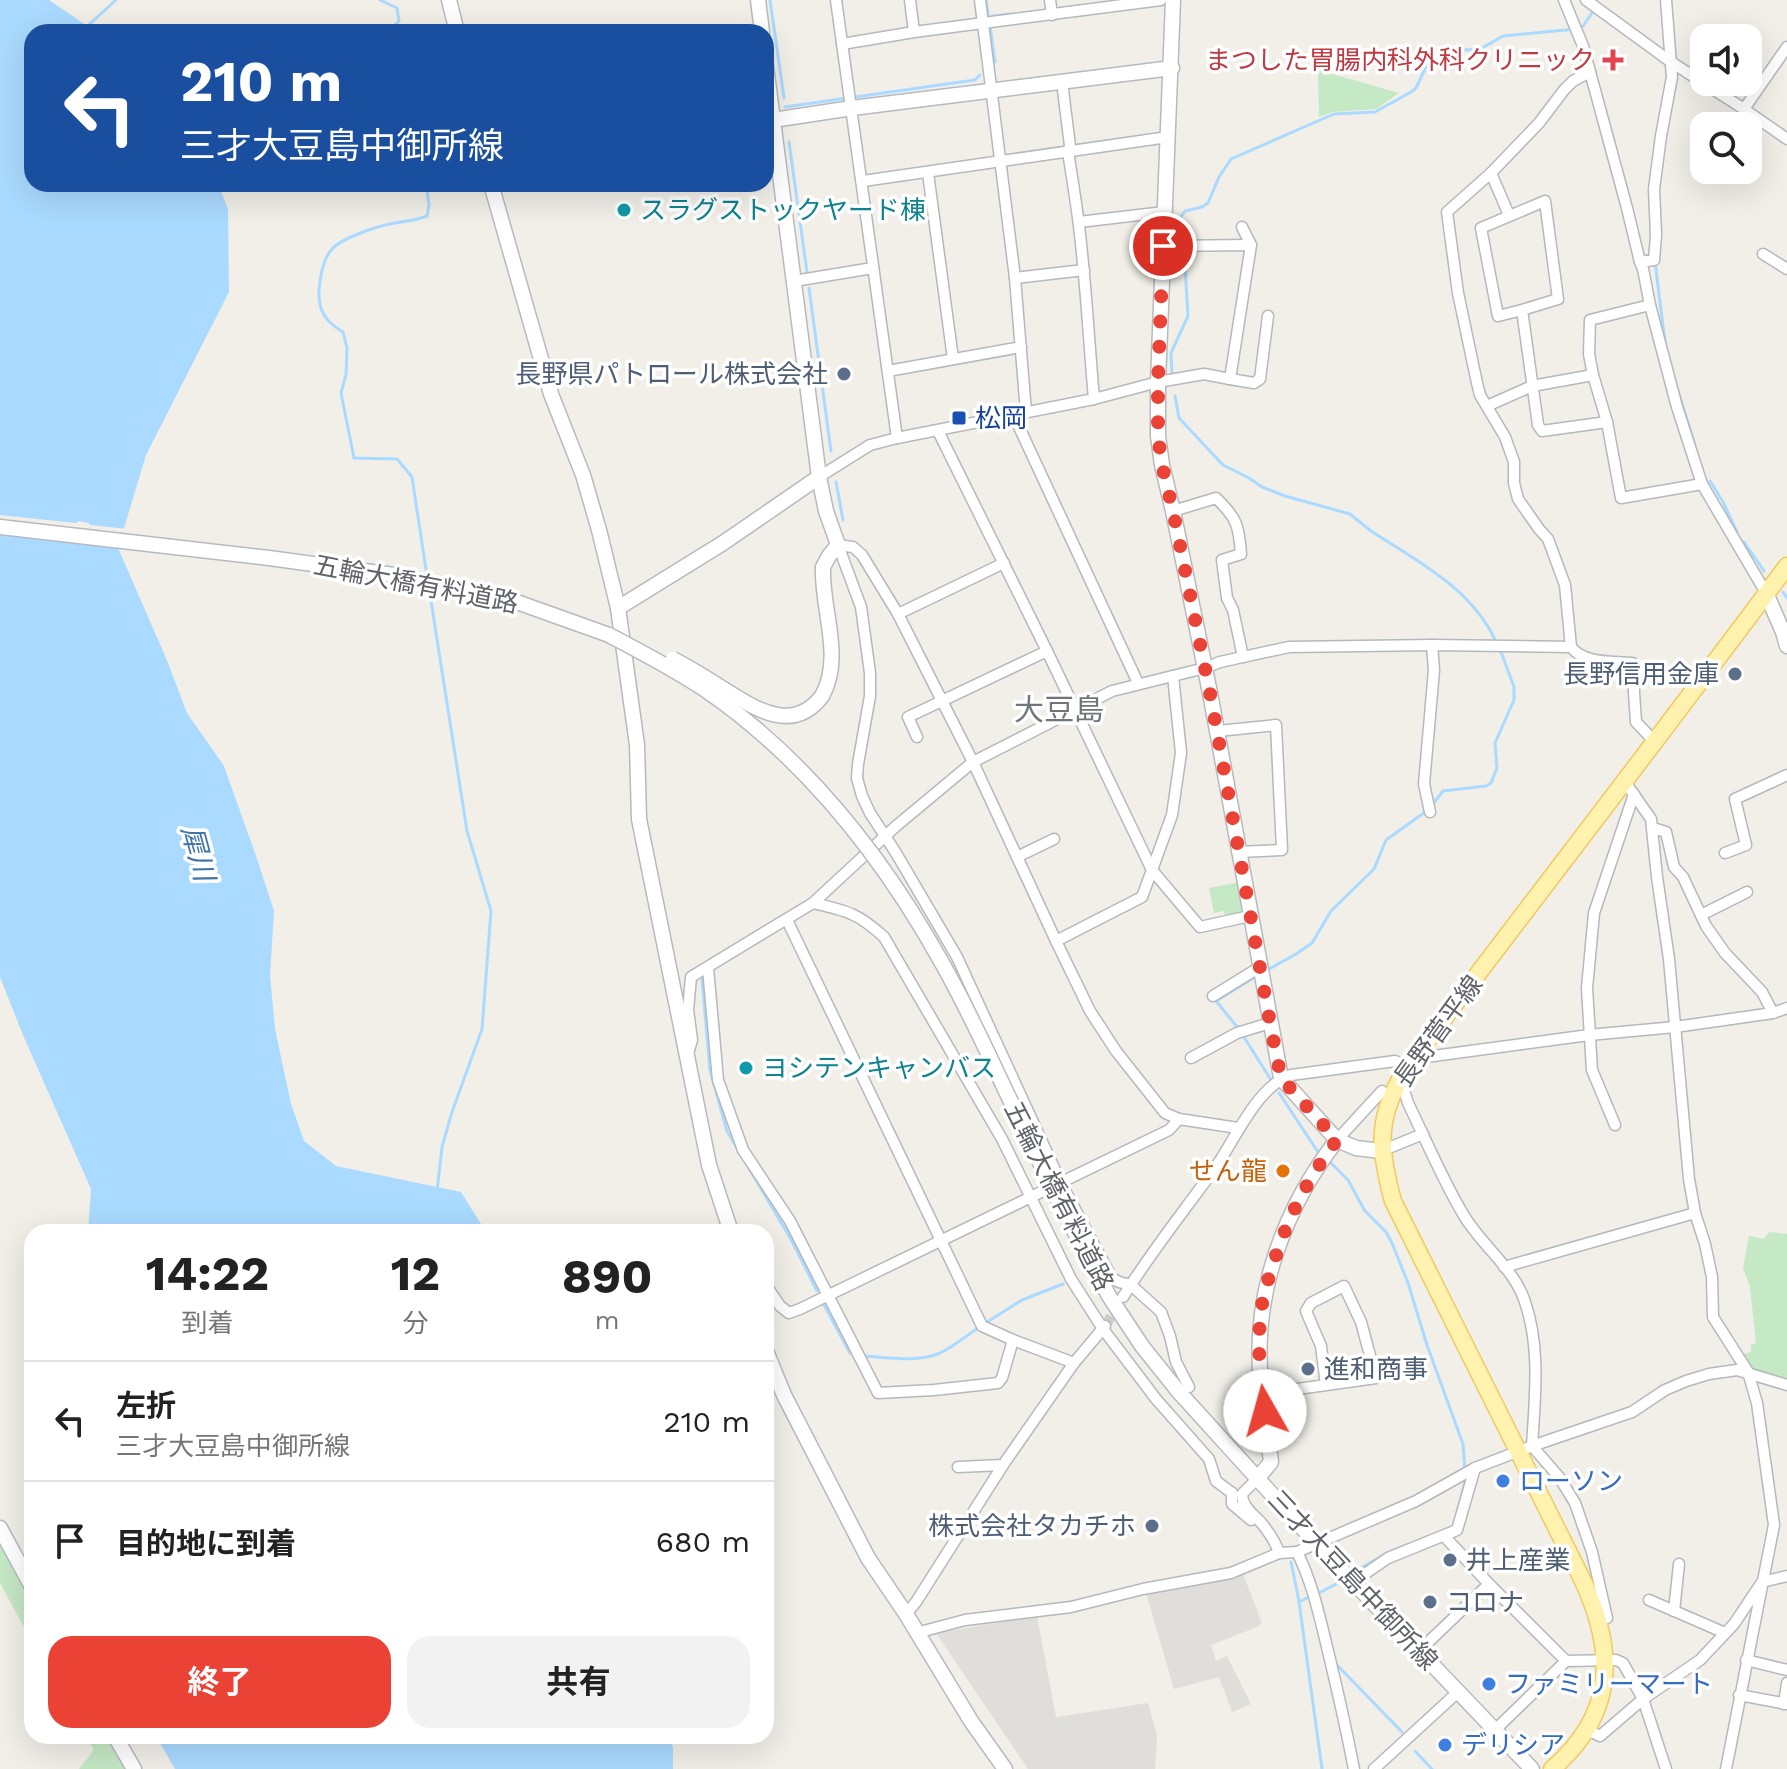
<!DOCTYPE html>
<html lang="ja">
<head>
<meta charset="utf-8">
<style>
  :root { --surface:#fff; --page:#f2f2f2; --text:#222; --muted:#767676; --line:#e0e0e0; --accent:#ea4335 }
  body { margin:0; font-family:"Work Sans","Noto Sans JP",sans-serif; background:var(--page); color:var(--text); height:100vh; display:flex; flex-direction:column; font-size:30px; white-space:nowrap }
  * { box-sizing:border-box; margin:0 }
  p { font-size:26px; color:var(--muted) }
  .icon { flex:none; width:44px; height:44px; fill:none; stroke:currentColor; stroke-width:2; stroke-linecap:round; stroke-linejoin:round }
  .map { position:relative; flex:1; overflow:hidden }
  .sheet { position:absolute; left:24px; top:1224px; width:750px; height:520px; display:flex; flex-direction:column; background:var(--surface); border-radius:24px; box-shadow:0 8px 32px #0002 }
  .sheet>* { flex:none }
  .top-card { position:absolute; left:24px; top:24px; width:750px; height:168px; border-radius:24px; box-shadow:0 8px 32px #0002; background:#1a4fa0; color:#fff; overflow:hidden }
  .buttons { position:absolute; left:1690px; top:24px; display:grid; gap:16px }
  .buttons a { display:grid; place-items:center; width:72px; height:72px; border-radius:16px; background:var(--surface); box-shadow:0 8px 32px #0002; font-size:40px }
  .pin { position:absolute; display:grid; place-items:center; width:68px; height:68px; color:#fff; margin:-34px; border:4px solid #fff; border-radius:50%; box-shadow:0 2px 8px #0007 }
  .me { position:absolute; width:88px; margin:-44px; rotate:353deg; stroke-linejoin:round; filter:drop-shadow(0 0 6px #0008) }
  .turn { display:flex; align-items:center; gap:28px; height:168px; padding:0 24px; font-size:36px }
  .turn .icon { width:104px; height:104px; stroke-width:2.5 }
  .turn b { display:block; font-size:56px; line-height:68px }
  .eta { display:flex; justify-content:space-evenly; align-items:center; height:136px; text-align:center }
  .eta b { font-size:48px; font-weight:700; line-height:56px }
  .button { display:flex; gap:16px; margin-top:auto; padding:16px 24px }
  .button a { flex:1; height:92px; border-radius:24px; background:var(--accent); color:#fff; font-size:32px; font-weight:700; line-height:92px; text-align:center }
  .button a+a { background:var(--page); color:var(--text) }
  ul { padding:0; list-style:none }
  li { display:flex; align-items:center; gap:24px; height:120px; padding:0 24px; border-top:2px solid var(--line) }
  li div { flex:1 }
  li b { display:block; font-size:30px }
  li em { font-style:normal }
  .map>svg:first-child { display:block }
  .industrial { fill:#e0deda }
  .green { fill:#c5e8c5 }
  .water { fill:#aadaff }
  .pier { fill:#f1efe8 }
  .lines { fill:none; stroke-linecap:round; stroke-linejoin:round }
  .stream { stroke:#aadaff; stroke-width:3 }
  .street-tunnel { stroke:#ccccc8; stroke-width:10; stroke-dasharray:10 5; stroke-linecap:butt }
  .street-casing { stroke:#b5b8bc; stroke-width:13 }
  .secondary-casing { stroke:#b6babf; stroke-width:17 }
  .primary-casing { stroke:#f2c960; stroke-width:19 }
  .street { stroke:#fff; stroke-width:10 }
  .secondary { stroke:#fff; stroke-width:14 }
  .primary { stroke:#fff2af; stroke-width:16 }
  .secondary-bridge-casing { stroke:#b6babf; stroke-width:17; stroke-linecap:butt }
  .secondary-bridge { stroke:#fff; stroke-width:14 }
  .route { stroke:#ea4335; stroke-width:14; stroke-dasharray:0 25.2 }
  .health-dot { fill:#e0444e; stroke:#fff; stroke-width:3 }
  .culture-dot { fill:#0f9aa8; stroke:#fff; stroke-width:3 }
  .service-dot { fill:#5c6f8a; stroke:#fff; stroke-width:3 }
  .transit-dot { fill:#1a4fb4; stroke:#fff; stroke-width:3 }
  .food-dot { fill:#e8710a; stroke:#fff; stroke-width:3 }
  .shop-dot { fill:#3f7fe0; stroke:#fff; stroke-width:3 }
  .labels { text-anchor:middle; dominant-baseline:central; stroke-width:7; stroke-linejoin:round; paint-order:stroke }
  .health-label { font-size:26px; fill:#be3a42; stroke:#fff; text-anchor:end }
  .culture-label { font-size:26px; fill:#0d838f; stroke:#fff; text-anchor:start }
  .service-label { font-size:26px; fill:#4e5e75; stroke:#fff; text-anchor:end }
  .transit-label { font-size:26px; fill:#164399; stroke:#fff; text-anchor:start }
  .street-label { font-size:26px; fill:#5f6368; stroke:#fff }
  .food-label { font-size:26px; fill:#c56008; stroke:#fff; text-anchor:end }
  .shop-label { font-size:26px; fill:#366cbe; stroke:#fff; text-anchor:start }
  .water-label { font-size:28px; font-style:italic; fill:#4174aa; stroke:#fff }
  .quarter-label { font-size:30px; fill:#70757a; stroke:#fff }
</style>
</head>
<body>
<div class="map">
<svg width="1787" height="1769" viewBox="0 0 1787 1769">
  <rect width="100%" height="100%" fill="#f1efe8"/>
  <g class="industrial">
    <polygon points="1243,1574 1262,1623 1257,1627 1211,1645 1216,1661 1227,1656 1251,1704 1232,1712 1219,1677 1174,1689 1146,1593"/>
    <polygon points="1037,1616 1056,1717 1148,1703 1157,1735 1155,1769 1028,1769 936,1633"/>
  </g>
  <g class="green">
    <polygon points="1318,70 1399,93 1376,109 1332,112 1319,117"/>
    <polygon points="1240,882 1245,910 1243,914 1225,917 1224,911 1214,913 1209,888"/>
    <polygon points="1769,1232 1787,1234 1787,1382 1754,1370 1744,1354 1751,1352 1751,1345 1756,1343 1750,1287 1743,1268 1749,1236 1764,1239"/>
    <polygon points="0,1538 32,1597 32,1642 0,1583"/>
    <polygon points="86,1736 108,1736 126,1769 79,1769 94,1750"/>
  </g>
  <g class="water">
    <polygon points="0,0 49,0 96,32 32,32 32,184 218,184 228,209 229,292 146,455 118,548 166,658 187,713 224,766 256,856 274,911 270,975 275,1029 291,1104 304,1141 336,1166 461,1192 486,1232 88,1232 91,1189 23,1035 0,977"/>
    <polygon points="156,1736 669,1736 673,1748 673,1769 175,1769"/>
  </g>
  <polygon class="pier" points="0,515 76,523 78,521 89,523 90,525 128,529 123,545 0,532"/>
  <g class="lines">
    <g class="stream">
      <polyline points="380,0 397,8 399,21 388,32"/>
      <polyline points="770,0 784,98"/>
      <polyline points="986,0 988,14"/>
      <polyline points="992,19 993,16 1011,14"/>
      <polyline points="990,26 995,62"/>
      <polyline points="81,32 116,0"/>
      <polyline points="855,97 975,80 980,75"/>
      <polyline points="785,107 847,98"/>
      <polyline points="789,142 807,272"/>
      <path d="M426,184l3,21 -2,11c-12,5 -24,5 -37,8 -15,3 -48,14 -58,25 -9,10 -12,29 -13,42 -1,20 7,31 24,41l4,16 -1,27 -5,18 13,65 43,1 15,18 15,99"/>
      <polyline points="1184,241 1180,218 1185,211 1202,207 1208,203 1219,177 1231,159 1334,114 1375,112 1411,92 1416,88 1425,69 1429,53 1440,48 1468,50 1482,48 1503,36 1566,30 1583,26 1594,10"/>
      <polyline points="1655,262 1666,350"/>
      <polyline points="809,288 831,451"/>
      <polyline points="1172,375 1171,353 1188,316 1184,249"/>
      <polyline points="1677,388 1695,445"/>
      <path d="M1175,396l4,22 44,47 26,13 13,9 23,9 65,18 21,17c46,30 102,58 125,111"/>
      <polyline points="1710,481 1723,502 1737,532"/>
      <polyline points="836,482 843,520"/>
      <polyline points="1744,542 1764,571"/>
      <polyline points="429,588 467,831 491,911 482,1029 452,1112 442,1147 437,1191"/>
      <polyline points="1783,592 1787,598"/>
      <polyline points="1433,804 1443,791 1486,786 1491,783 1497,768 1495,743 1514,700 1514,687 1500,649"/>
      <polyline points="1269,969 1296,954 1312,943 1331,911 1374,869 1386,840 1428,810"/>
      <polyline points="702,979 710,1070 727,1131 792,1241 817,1291"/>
      <polyline points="1238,1028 1216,1001 1255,977"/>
      <polyline points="1242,1034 1271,1080"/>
      <polyline points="1279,1093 1318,1152"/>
      <polyline points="1329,1161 1348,1180 1365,1211 1386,1232 1392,1243 1408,1283 1427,1345 1463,1444 1465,1471"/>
      <polyline points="823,1303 850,1353"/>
      <polyline points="987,1322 1022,1300 1063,1284"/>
      <path d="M863,1356c24,1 54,7 77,-3 13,-6 26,-17 38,-25"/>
      <polyline points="1456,1517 1466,1478"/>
      <polyline points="1291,1562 1299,1601"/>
      <polyline points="1358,1570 1385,1554 1406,1545"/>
      <polyline points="1317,1594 1338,1583"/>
      <polyline points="1307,1598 1299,1602 1322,1769"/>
      <polyline points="1338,1666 1402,1732"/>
      <polyline points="1415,1751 1432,1769"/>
    </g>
    <polyline class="street-tunnel" points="1106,1325 1119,1303"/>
    <defs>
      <g id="street">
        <polyline points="836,0 897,438"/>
        <polyline points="910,0 914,32"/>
        <polyline points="980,0 1015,278 1026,412"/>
        <polyline points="1050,0 1052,15"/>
        <polyline points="1564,0 1583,46 1627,208 1640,262 1643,269 1650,305 1677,407 1702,484 1766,593"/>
        <polyline points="1586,0 1671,62 1744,109 1787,47"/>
        <polyline points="842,44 914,32 1161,0"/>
        <path d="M1062,82l8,64 -2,6c4,25 8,49 11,74 7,58 10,116 15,173"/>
        <polyline points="1744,109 1787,139"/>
        <polyline points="928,173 953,359"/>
        <polyline points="1491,173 1447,212 1458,293 1477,383 1480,395 1505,437 1514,462 1514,483 1518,499 1539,529 1548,539 1565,585 1571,647"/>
        <polyline points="863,181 1168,137"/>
        <polyline points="1509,215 1491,173 1539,123 1564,90 1573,81 1590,72"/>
        <polyline points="1079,222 1164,212"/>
        <polyline points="1242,227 1251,245"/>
        <polyline points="1763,254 1787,269"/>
        <polyline points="1640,262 1654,260 1656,235 1654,189 1661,136 1672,77 1666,0"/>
        <polyline points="1015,278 1084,270"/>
        <polyline points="794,281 873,268"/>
        <polyline points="1650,305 1590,320 1589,354 1593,375 1607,422 1621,498 1702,484"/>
        <polyline points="1522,310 1558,299 1545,201 1481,228 1498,316 1522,310 1538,425 1542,431 1607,422"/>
        <polyline points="888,371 1021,347"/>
        <polyline points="1230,379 1254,383 1260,379 1268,316"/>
        <polyline points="1487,406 1532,386 1593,375"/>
        <polyline points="1013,414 1138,683"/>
        <polyline points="938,431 1047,651 1152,870 1142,897 1056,941"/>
        <polyline points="819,477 870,445 897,438 1094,399 1158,382 1204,374 1230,379 1251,245 1163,246"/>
        <path d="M1173,511l43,-13c21,20 23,28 25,56l-19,6 5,38 6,12 10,47"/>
        <polyline points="898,614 1004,563"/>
        <polyline points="1173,676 1181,753 1172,815 1152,870 1200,927 1250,916"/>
        <polyline points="1218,731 1276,725 1282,850 1239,852"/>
        <polyline points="917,737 908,717 1047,651"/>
        <polyline points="1625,782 1651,819 1657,877 1669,959 1689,1179 1695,1213 1705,1244 1712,1277 1713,1317 1748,1372 1757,1403 1774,1525 1726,1769"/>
        <polyline points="1430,812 1424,784 1434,670 1432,645"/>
        <polyline points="1653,828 1666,832 1674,867 1683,877 1706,926 1725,953 1762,992 1773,1013"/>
        <polyline points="1725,853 1746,845 1735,799 1787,775"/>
        <polyline points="1017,857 1054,839"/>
        <path d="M813,903c34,8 45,10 71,34l118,202 69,140 32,50 53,70 53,60 7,22 16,12"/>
        <polyline points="1701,915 1747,892"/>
        <polyline points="787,920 982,1326 1013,1340 1074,1363"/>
        <polyline points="708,968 718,1080 743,1150 790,1221 878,1393 934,1390 998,1383 1002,1378 1013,1340"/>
        <polyline points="1213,996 1260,967"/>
        <polyline points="1418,1053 1426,1057 1589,1035 1675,1027 1773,1013 1787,1008"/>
        <path d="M688,1054l4,-14 -4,-30 3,-33 122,-74 82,-76 78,-65 139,-71 93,-23 15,-6 69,-15 143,-2 139,2c13,17 41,14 61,16l4,59 18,19"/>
        <polyline points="1191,1058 1237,1033 1270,1023"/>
        <path d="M1403,1087l5,16c18,37 34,76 55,111 17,30 49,52 61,85 17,47 11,98 8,147l27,31 16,26 17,49 15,66"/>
        <polyline points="1615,1125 1592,1070 1587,988 1594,913 1634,794"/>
        <polyline points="1337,1140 1382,1091"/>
        <polyline points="1381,1151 1423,1134"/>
        <polyline points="1504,1267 1695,1213"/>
        <polyline points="766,1285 780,1306 789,1313 800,1309 1169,1130 1179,1119"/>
        <path d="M1123,1297c28,-45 61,-86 92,-129 20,-28 42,-82 76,-93l104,-14 13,5"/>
        <polyline points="1189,1387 1176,1362 1170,1336 1161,1312 1131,1285 1119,1282 1112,1278 1061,1183 957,957 896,853 870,813 862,796 857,778 858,764 870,696 870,673 861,607 838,545 853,547 862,555 898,614 973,762 1056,941 1090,1011 1116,1051 1165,1113 1179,1119 1238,1128"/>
        <polyline points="1262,1394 1376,1378 1361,1322 1344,1286 1311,1303 1306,1311 1321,1346 1326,1385"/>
        <polyline points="958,1467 1003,1465"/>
        <path d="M1258,1478l-16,16c0,14 13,21 21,31 7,9 13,18 16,28"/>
        <polyline points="1232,1493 1232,1504 1251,1520"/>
        <polyline points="1444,1536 1489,1584 1566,1661"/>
        <path d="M1297,1552c15,30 22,62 30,95 10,41 19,81 27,122"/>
        <polyline points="1353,1582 1388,1558 1457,1530 1475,1468"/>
        <polyline points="1649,1600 1725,1633"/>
        <polyline points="1674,1611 1679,1564"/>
        <polyline points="906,1614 916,1602 1003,1465 1074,1363 1105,1326"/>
        <polyline points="916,1633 965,1620 1071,1607 1143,1589 1231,1573 1279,1553 1297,1552 1416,1501 1475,1468 1532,1446 1632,1412 1665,1390 1686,1381 1709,1374 1737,1370 1787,1385"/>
        <polyline points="1419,1651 1489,1584"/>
        <polyline points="1746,1660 1787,1670"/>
        <polyline points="1739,1695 1787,1704"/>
        <polyline points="1784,1704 1787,1683"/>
        <polyline points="1495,1730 1566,1661 1616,1660 1623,1663 1643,1699 1666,1769"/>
        <polyline points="1587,1730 1600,1736 1643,1699 1700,1660 1734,1624 1762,1582 1787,1576"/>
        <polyline points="1374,1769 1458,1692"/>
      </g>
      <g id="secondary">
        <polyline points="449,0 457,32"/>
        <polyline points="758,0 762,32"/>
        <polyline points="1173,0 1158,382 1158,436 1162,465 1173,511 1210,693 1281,1078 1337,1140 1356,1148 1381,1151"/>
        <path d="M766,66l53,411 7,34 12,34 -9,11 -6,11c-2,42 21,90 -1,129"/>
        <polyline points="773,120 852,108 1172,68"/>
        <polyline points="491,184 551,394 583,475 599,530 618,608 637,745 639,819 709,1165 731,1232"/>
        <polyline points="0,527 269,558 394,575 477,591 514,601 609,635"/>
        <polyline points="1766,593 1783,632 1787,646"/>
        <polyline points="618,608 723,543 819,477"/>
        <polyline points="1071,1225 1109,1296 1142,1346 1178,1391 1317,1544 1532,1769"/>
        <polyline points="766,1351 784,1395 868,1558 906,1614 971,1721 1005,1769"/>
        <path d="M1258,1478l13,-16c-3,-26 -8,-53 -10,-80 -9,-87 23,-174 76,-242"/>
        <polyline points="0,1528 32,1587"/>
        <polyline points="115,1736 134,1769"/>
      </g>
      <path id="primary" d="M1552,1769c64,-55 64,-118 30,-190l-189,-378c-15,-54 -17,-86 15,-135 126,-167 254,-332 379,-500"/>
    </defs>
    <use href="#street" class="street-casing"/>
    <use href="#secondary" class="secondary-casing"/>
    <use href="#primary" class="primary-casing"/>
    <use href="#street" class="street"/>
    <use href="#secondary" class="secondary"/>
    <use href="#primary" class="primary"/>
    <defs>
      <g id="secondary-bridge">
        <path d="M609,635c32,17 65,34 95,54 101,69 179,168 238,274 27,47 49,98 73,147 18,39 37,77 56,115"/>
        <path d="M673,659c15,8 30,17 44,26 33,20 74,52 105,11"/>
      </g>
    </defs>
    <use href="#secondary-bridge" class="secondary-bridge-casing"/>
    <use href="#secondary-bridge" class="secondary-bridge"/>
  </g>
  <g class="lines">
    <path class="route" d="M1163,246l-5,136v54l4,29 11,46 37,182 60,330 11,55 56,62c-29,38 -50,79 -64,125 -3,10 -7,20 -9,29 -8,37 -5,81 1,117"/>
  </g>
  <path class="health-dot" d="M1609 48h8v8h8v8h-8v8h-8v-8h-8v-8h8z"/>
  <g class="culture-dot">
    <circle cx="624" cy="210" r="8"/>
    <circle cx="746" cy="1068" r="8"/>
  </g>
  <g class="service-dot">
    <circle cx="844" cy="374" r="8"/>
    <circle cx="1735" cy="674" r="8"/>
    <circle cx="1308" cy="1369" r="8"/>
    <circle cx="1152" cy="1526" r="8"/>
    <circle cx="1450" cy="1560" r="8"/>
    <circle cx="1430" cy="1602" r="8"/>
  </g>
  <rect class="transit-dot" x="951" y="410" width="16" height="16" rx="4"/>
  <circle class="food-dot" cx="1283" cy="1171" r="8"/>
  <g class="shop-dot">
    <circle cx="1503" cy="1481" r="8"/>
    <circle cx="1489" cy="1684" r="8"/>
    <circle cx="1445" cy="1745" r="8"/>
  </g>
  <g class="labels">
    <g class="health-label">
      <text x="1595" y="60">まつした胃腸内科外科クリニック</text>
    </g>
    <g class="culture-label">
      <text x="640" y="210">スラグストックヤード棟</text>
      <text x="762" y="1068">ヨシテンキャンバス</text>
    </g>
    <g class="service-label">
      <text x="828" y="374">長野県パトロール株式会社</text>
      <text x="1719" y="674">長野信用金庫</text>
      <text x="1324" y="1369" text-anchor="start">進和商事</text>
      <text x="1136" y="1526">株式会社タカチホ</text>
      <text x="1466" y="1560" text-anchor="start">井上産業</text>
      <text x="1446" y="1602" text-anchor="start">コロナ</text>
    </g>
    <g class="transit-label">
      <text x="975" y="418">松岡</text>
    </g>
    <g class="street-label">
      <text transform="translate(416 584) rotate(11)">五輪大橋有料道路</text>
      <text transform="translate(1438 1031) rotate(-54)">長野菅平線</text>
      <text transform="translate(1059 1196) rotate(63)">五輪大橋有料道路</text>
      <text transform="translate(1353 1580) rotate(47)">三才大豆島中御所線</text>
    </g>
    <g class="food-label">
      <text x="1267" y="1171">せん龍</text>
    </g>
    <g class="shop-label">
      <text x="1519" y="1481">ローソン</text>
      <text x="1505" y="1684">ファミリーマート</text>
      <text x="1461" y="1745">デリシア</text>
    </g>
    <g class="water-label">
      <text transform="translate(198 853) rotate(75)">犀川</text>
    </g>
    <g class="quarter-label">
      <text x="1059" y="709">大豆島</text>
    </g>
  </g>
</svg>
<div class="buttons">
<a><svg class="icon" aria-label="sound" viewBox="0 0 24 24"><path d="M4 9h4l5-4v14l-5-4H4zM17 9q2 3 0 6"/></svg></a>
<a><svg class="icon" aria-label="search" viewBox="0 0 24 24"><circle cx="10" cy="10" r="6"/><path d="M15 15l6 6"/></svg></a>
</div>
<div class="pin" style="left:1163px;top:246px;background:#d93025"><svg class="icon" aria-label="arrive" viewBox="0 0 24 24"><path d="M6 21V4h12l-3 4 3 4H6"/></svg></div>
<svg class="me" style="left:1265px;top:1411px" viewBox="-20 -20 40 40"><circle r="19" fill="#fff"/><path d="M0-13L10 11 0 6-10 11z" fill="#ea4335"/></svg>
<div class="top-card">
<div class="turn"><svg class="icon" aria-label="left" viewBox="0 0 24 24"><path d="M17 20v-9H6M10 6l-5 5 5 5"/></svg><div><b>210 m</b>三才大豆島中御所線</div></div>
</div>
<section class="sheet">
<div class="eta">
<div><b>14:22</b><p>到着</p></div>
<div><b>12</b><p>分</p></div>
<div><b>890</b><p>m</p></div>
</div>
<ul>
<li><svg class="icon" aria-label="left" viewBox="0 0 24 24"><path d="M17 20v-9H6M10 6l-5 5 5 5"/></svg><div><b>左折</b><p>三才大豆島中御所線</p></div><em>210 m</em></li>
<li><svg class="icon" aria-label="arrive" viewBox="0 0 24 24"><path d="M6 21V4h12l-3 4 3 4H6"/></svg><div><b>目的地に到着</b></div><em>680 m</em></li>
</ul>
<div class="button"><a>終了</a><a>共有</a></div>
</section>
</div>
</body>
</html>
